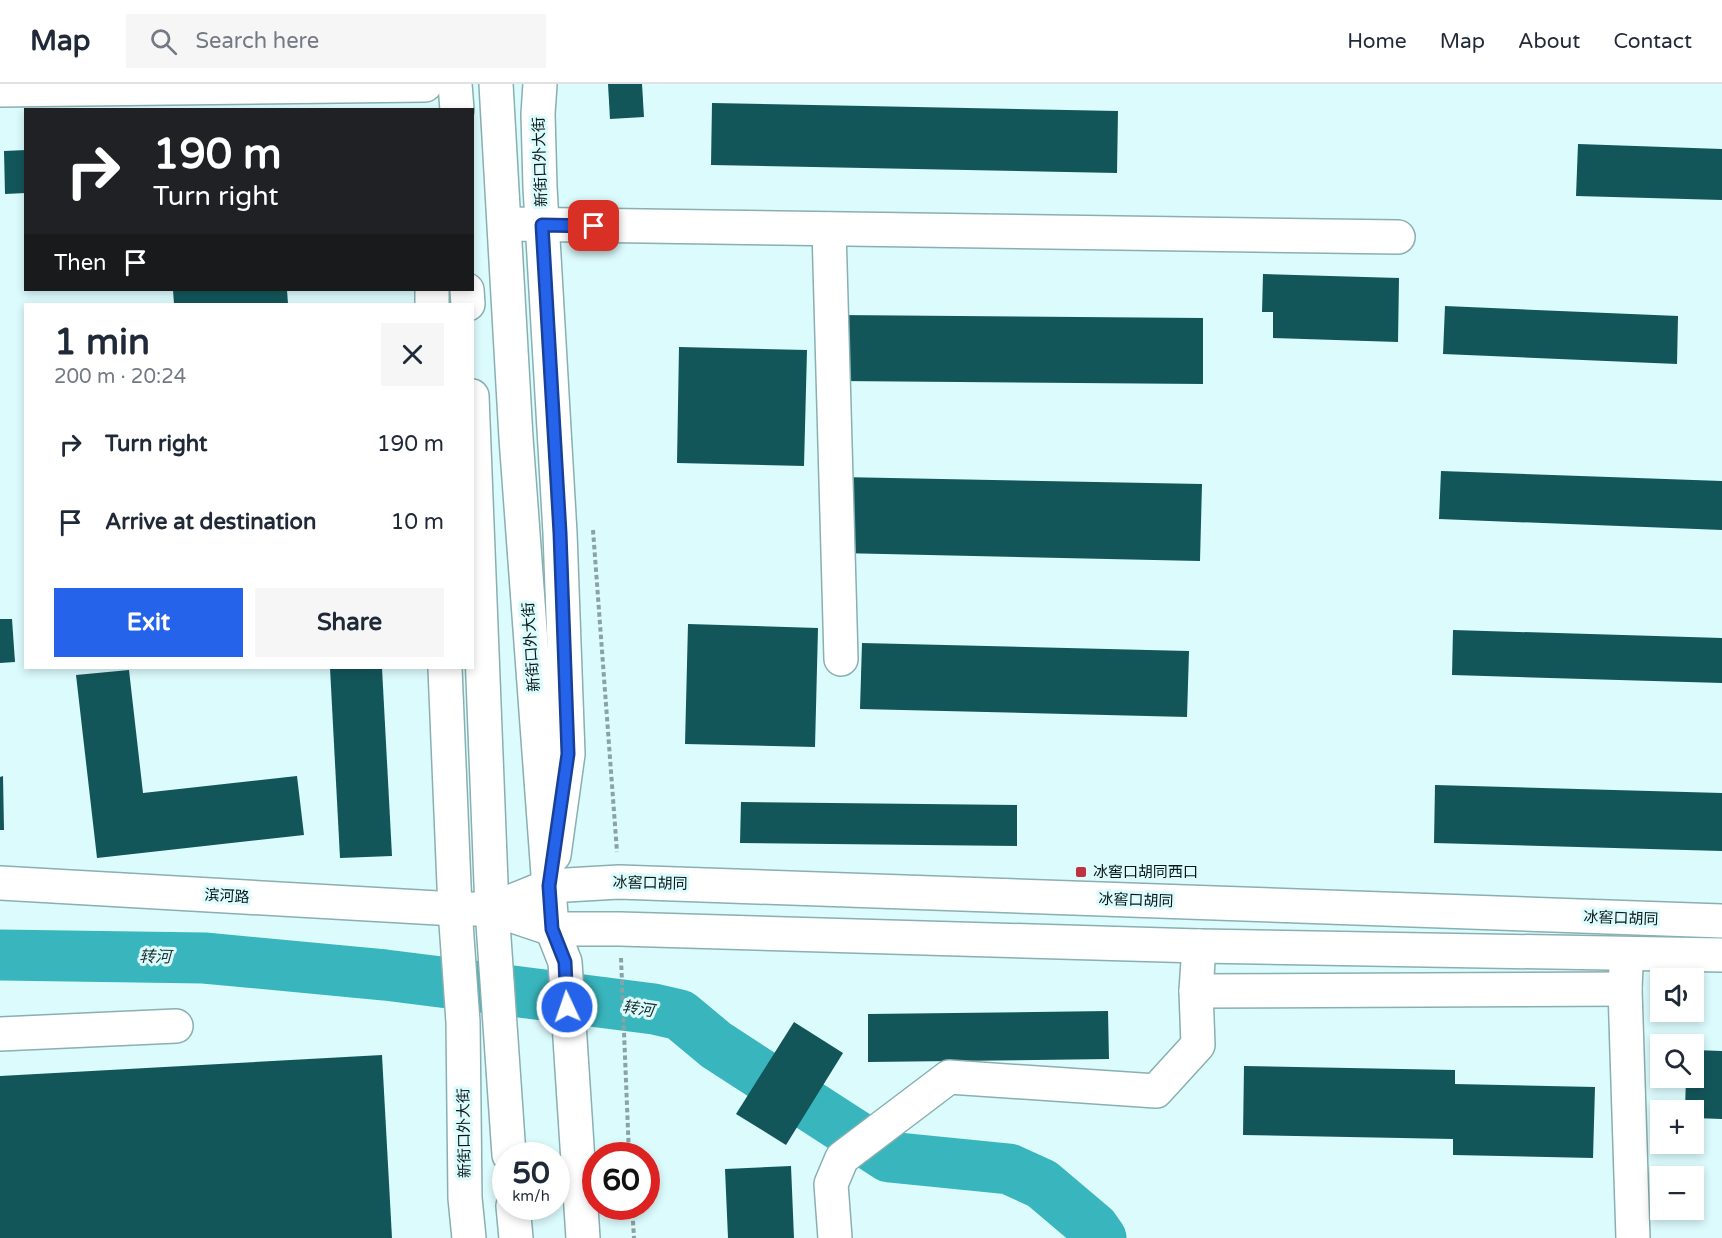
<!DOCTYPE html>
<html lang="en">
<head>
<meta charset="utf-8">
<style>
  :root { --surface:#fff; --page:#f6f6f7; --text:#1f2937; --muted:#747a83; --line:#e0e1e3; --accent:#2563eb }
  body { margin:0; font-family:"Varela Round","Noto Sans SC",sans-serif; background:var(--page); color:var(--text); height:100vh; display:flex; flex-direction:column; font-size:22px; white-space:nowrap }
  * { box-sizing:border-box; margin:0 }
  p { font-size:20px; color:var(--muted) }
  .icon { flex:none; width:33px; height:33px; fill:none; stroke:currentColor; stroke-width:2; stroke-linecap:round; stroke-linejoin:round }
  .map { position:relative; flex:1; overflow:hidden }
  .sheet { position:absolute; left:24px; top:219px; width:450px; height:366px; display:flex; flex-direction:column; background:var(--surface); border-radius:0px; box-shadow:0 3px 9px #0003 }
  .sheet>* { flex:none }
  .top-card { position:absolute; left:24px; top:24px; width:450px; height:183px; border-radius:0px; box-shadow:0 3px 9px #0003; background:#202124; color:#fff; overflow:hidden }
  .tools { position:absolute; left:1650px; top:884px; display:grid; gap:12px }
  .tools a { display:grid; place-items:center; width:54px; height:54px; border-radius:0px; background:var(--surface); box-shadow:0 3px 9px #0003; font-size:30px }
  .speed { position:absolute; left:492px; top:1058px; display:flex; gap:12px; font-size:30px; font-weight:700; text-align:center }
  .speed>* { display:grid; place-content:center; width:78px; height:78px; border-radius:50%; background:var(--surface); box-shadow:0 3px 9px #0003; line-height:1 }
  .speed small { font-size:15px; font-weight:400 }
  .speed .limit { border:9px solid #d22; background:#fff; color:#111 }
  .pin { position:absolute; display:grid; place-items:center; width:51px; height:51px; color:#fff; margin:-26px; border-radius:12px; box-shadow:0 3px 9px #0006 }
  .me { position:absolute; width:66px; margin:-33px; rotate:357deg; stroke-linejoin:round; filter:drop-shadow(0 0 4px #0008) }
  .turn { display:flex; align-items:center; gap:21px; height:126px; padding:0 30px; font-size:27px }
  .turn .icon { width:78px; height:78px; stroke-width:2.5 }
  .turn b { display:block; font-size:42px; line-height:51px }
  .then { display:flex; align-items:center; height:57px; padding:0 30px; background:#0003; gap:12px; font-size:22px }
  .round { display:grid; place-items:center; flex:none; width:63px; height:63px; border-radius:0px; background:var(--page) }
  .summary { display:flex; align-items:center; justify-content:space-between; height:102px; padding:0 30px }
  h1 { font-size:36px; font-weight:800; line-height:45px }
  .primary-button { display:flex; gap:12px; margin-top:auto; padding:12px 30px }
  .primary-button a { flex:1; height:69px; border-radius:0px; background:var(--accent); color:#fff; font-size:24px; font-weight:800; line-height:69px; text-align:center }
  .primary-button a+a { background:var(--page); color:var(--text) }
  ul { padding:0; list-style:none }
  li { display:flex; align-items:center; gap:18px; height:78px; padding:0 30px }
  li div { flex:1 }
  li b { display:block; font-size:22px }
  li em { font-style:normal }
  header { display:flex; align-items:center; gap:36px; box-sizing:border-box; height:84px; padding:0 30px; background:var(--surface); border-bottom:2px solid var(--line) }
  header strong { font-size:28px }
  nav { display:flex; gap:33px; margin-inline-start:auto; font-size:21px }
  .search { width:420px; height:54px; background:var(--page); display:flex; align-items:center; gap:15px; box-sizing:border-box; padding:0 21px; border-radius:0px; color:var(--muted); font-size:22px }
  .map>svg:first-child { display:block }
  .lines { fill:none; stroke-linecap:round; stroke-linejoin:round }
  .river { stroke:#39b5bd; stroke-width:51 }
  .building { fill:#13565a }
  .minor-casing { stroke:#89afb1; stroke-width:36 }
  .major-casing { stroke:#89afb1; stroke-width:36 }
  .path { stroke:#8aa2a4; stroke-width:4; stroke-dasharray:4.5 3; stroke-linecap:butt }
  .minor { stroke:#fff; stroke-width:33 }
  .major { stroke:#fff; stroke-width:33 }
  .route-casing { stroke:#184099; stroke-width:15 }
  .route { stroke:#2563eb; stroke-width:10 }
  .poi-dot { fill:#c1313f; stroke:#dcfbfd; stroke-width:2 }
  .labels { text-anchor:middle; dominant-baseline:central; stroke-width:6; stroke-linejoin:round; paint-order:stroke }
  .street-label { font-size:15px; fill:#081617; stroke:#dcfbfd }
  .poi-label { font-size:15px; fill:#081617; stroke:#dcfbfd; text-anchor:start }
  .water-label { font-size:16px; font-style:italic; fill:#182d2e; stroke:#dcfbfd }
</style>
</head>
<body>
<header>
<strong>Map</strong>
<div class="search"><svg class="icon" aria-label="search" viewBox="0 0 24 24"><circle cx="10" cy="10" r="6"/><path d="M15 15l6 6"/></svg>Search here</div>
<nav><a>Home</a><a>Map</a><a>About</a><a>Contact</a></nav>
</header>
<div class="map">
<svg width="1722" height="1154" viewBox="0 0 1722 1154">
  <rect width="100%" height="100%" fill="#dcfbfd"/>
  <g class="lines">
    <polyline class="river" points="0,871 204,874 385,891 654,925 680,931 716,961 889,1073 1009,1085 1042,1100 1094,1144 1101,1154"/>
  </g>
  <g class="building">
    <polygon points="608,0 642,0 644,33 610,35"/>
    <polygon points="712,19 1118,27 1117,89 711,81"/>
    <polygon points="1578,60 1722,65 1722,116 1576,112"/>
    <polygon points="26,66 26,109 5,110 4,67"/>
    <polygon points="1263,190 1399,194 1398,258 1273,254 1273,228 1262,228"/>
    <polygon points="173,206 287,206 288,220 174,220"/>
    <polygon points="1445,222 1678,232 1677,280 1443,270"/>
    <polygon points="839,231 1203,234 1203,300 839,297"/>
    <polygon points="679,263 807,266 804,382 677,379"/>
    <polygon points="1441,387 1722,397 1722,446 1439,435"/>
    <polygon points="840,393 1202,400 1200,477 839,469"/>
    <polygon points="0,535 12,535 15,578 0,579"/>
    <polygon points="688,540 818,544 815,663 685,660"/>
    <polygon points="1453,546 1722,554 1722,599 1452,591"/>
    <polygon points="862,559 1189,567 1187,633 860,625"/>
    <polygon points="330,584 382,584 392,772 340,774"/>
    <polygon points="129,586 143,709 297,692 304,751 97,774 76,591"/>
    <polygon points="3,692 4,746 0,746 0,693"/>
    <polygon points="1435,701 1722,709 1722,767 1434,759"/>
    <polygon points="741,718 1017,721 1017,762 740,759"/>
    <polygon points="1108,927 1109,975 868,978 868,930"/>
    <polygon points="794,938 843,969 786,1061 736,1030"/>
    <polygon points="1694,966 1722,967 1722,1035 1694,1034 1694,1026 1685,1026 1686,993 1694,993"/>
    <polygon points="382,971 392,1154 0,1154 0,992"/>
    <polygon points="1244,982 1455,986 1455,1000 1595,1003 1593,1074 1453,1071 1453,1055 1243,1051"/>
    <polygon points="791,1082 794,1154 728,1154 725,1085"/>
  </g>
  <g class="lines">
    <defs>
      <g id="minor">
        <polyline points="540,0 538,30 540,103 560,449 568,670 554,771"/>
        <polyline points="0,6 425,1"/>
        <polyline points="505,140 1398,153"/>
        <polyline points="829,145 841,575"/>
        <polyline points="432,206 432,220"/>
        <polyline points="445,584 455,825 463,938 465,1114 469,1154"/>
        <polyline points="0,799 455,825 492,825 552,845 620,845 1199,862 1722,871"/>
        <polyline points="492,825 549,802 619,798 1722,837"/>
        <polyline points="1626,883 1625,905 1633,1154"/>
        <polyline points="1196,907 1625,905"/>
        <polyline points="0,950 176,942"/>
        <polyline points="835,1154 831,1100 842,1074 949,993 1156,1007 1198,961 1196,907 1199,862"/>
      </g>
      <g id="major">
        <polyline points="455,0 457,26"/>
        <polyline points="496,0 516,354 552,845 565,878 583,1154"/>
        <polyline points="467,206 468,220"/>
        <polyline points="472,312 492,825 509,1071"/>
        <polyline points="513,1122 516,1154"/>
      </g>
    </defs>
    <use href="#minor" class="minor-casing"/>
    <use href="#major" class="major-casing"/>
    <g class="path">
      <polyline points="593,446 617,768"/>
      <polyline points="621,874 629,1071"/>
      <polyline points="632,1122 634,1154"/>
    </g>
    <use href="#minor" class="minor"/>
    <use href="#major" class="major"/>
  </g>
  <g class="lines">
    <defs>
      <polyline id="route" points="567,923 565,878 552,845 549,802 568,670 560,449 542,141 594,142"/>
    </defs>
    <use href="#route" class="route-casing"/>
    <use href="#route" class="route"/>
  </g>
  <rect class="poi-dot" x="1075" y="782" width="12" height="12" rx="3"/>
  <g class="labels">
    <g class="street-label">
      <text transform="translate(540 78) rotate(-92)">新街口外大街</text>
      <text transform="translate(531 563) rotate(-94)">新街口外大街</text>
      <text transform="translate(650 799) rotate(1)">冰窖口胡同</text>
      <text transform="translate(227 812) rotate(3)">滨河路</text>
      <text transform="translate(1136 816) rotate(2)">冰窖口胡同</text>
      <text transform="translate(1621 834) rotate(2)">冰窖口胡同</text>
      <text transform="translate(464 1049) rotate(-91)">新街口外大街</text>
    </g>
    <g class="poi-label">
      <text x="1093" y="788">冰窖口胡同西口</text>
    </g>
    <g class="water-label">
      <text transform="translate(155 873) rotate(1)">转河</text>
      <text transform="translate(638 925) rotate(8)">转河</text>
    </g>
  </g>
</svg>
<div class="tools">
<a><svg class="icon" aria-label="sound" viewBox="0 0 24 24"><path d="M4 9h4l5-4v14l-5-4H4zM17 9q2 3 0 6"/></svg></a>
<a><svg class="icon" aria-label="search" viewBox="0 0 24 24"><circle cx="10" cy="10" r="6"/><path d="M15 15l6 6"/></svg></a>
<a>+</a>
<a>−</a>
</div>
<div class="speed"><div>50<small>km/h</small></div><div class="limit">60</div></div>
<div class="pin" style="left:594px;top:142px;background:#d93025"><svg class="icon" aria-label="arrive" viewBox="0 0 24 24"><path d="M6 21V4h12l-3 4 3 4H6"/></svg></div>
<svg class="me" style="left:567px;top:923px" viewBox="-20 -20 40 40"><circle r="17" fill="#2563eb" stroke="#fff" stroke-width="3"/><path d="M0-11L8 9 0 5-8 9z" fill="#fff"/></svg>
<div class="top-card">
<div class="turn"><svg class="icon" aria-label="right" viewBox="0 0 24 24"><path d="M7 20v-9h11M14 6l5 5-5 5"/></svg><div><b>190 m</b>Turn right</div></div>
<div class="then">Then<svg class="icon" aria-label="arrive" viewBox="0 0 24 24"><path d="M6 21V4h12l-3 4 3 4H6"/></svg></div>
</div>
<section class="sheet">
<div class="summary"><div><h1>1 min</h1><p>200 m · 20:24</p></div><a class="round"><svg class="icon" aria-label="close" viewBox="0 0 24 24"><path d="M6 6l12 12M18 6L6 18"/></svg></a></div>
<ul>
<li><svg class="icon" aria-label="right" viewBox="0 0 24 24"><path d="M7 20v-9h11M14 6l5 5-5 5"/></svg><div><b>Turn right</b></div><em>190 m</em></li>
<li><svg class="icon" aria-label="arrive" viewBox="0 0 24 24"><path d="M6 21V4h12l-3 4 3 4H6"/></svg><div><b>Arrive at destination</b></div><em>10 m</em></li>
</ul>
<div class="primary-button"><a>Exit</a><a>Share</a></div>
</section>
</div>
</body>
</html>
